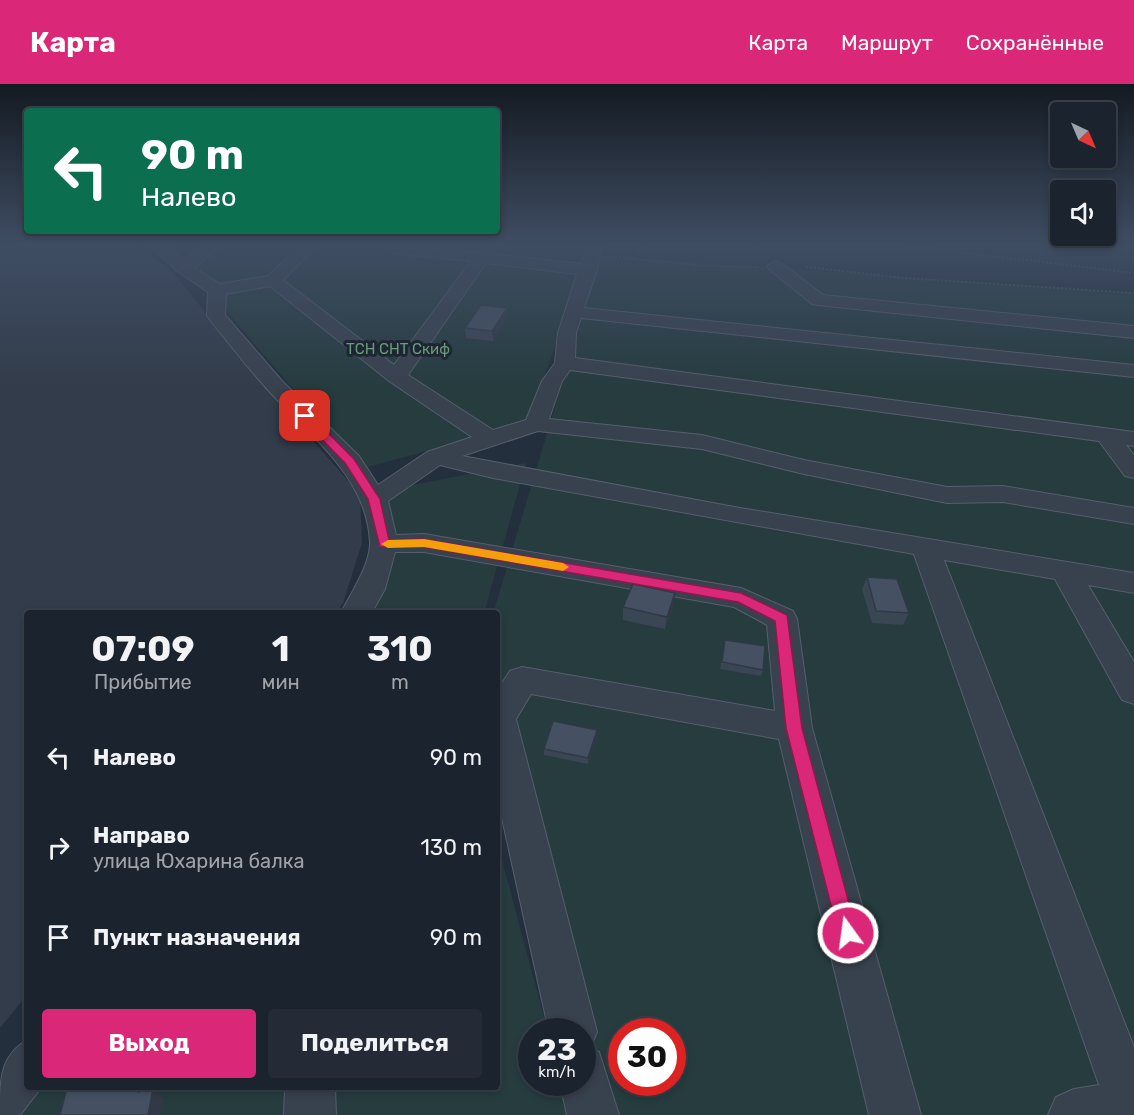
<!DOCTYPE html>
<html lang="ru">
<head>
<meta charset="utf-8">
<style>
  :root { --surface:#1b232e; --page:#242b36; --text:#f1f3f6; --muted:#a0a4aa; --line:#39404a; --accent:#db2777 }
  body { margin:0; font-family:Rubik,sans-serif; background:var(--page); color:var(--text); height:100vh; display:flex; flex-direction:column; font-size:22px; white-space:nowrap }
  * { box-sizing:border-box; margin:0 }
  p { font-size:20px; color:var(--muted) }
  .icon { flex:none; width:33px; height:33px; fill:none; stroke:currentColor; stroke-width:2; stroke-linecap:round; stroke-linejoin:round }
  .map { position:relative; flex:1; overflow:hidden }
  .drawer { position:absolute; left:24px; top:526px; width:476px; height:480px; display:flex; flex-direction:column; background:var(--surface); border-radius:6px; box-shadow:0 3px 9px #0003,0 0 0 2px var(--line) }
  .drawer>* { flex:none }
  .guide { position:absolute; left:24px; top:24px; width:476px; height:126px; border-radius:6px; box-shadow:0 3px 9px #0003,0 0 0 2px var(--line); background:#0b6e4f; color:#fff; overflow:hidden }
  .needle { width:39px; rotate:136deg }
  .buttons { position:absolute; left:1050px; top:18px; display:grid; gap:12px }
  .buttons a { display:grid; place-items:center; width:66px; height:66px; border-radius:6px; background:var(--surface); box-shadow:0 3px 9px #0003,0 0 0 2px var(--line); font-size:30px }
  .speed { position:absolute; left:518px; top:934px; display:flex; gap:12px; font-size:30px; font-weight:700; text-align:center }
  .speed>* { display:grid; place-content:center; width:78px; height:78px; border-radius:50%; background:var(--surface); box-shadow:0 3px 9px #0003,0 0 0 2px var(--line); line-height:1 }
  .speed small { font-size:15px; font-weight:400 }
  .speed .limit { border:9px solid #d22; background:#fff; color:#111 }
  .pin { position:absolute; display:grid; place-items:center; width:51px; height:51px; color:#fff; margin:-26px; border-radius:12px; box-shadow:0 3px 9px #0006 }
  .me { position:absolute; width:66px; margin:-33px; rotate:346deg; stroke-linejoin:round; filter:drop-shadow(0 0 4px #0008) }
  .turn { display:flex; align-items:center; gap:21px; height:126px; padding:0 18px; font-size:27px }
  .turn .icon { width:78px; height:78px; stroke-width:2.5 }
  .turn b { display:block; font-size:42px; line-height:51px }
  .eta { display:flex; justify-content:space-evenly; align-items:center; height:102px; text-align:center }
  .eta b { font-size:36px; font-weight:700; line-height:42px }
  .action { display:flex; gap:12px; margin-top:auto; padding:12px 18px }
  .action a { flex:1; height:69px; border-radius:6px; background:var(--accent); color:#fff; font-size:24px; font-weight:700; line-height:69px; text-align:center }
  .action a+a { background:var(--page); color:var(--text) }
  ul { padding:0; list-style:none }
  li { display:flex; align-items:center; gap:18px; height:90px; padding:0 18px }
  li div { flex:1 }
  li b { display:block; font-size:22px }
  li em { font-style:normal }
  header { display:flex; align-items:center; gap:36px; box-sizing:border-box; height:84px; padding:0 30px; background:var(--accent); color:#fff }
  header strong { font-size:28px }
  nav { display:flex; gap:33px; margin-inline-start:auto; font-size:21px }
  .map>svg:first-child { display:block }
  .airport { fill:#323c4b }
  .green { fill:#263c3f; fill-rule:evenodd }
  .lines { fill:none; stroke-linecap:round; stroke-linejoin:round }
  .minor-casing { stroke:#565f6c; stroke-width:2 }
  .path { stroke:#44595c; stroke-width:2; stroke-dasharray:2 2; stroke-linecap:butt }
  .minor { fill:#38414e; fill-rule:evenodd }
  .wall { fill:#3b4654 }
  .shaded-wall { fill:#303945 }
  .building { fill:#455162; stroke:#303945; stroke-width:1.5 }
  .route { fill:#db2777; stroke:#8e194d; stroke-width:1.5 }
  .slow { fill:#f59e0b }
  .labels { text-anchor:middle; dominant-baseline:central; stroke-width:6; stroke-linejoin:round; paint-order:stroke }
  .far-park-label { font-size:15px; fill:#6b9a76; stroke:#1d2633 }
</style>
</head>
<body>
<header>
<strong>Карта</strong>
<nav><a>Карта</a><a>Маршрут</a><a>Сохранённые</a></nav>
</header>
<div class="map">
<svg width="1134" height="1031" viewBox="0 0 1134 1031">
  <rect width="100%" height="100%" fill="#242f3e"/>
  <polygon class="airport" points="0,160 132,160 170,185 276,315 360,410 362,459 343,519 335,529 27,530 27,911 0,944"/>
  <g class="green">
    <polygon points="224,160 594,160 526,340 361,385 191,185"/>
    <path d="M600,172l534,37v812l-31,10h-509l-12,-83h-14l-71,-231 -1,-187h-3zM621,948h51v51h-51z"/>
    <polygon points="526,379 484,529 346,530 375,462 387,406"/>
    <polygon points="497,757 548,948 531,948 531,999 562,999 570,1031 0,1031 0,1018 27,980 27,1004 496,1004"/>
  </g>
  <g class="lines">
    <defs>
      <g id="minor">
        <path d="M149,160h17l18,16 22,-16h17l-29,24 26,16 48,-8 35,-32h16l-36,36 111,85 77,-104 -77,-8 -8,-5 3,-4 89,9 6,-9h15l-7,10 89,10 7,-20h14l-5,26 -13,38 550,57v12l-553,-59 -5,15 -1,25 559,74v14l-8,-1 8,10v23l-9,-2 -26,-35 -529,-71 -8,11 -13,38 153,16 102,25 143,27 56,-1 131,22v16l-131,-22 -56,1 -143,-29 -102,-25 -164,-18 -76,25 272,51 400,66v20l-46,-8 46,77v42l-12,-4 -67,-121 -111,-19 190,487v68h-86l8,-18 18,-8 25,-4 -185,-531 -421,-76 -53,-13 -52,36 8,34 28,-1 317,54 52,23 4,8 15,109 109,387h-52l-90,-376 -248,-45 -15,25 81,313 -7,16 9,4 20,63h-52l-7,-32h22v-51h-33l-53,-241v-99l14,-21 12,-4 253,44 -8,-86 -33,-18 -310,-55h-29l-10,37 -14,25h-31c10,-18 31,-51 30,-72 -3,-66 -61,-107 -102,-152 -20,-22 -39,-47 -58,-70l-3,-4 1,-24 -31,-21zM486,179l91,11 -19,59 -3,30 -13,18 -16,39 -33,10 -85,-55zM270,202l119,95 83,56 -45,15 -49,33 -19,-29 -77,-75 -57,-66 1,-21z"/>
        <polygon points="775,177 781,179 823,211 1134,242 1134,254 818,221 812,220 769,185 767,182"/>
        <path d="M27,956v48h14l-21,27h-20c0,-37 0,-59 27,-75z"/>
        <polygon points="285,1004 335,1004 336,1031 284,1031"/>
      </g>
    </defs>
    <use href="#minor" class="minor-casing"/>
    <g class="path">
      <polyline points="752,160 765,170"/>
      <polyline points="891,160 1134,189"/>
      <polyline points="1108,160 1134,164"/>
      <polyline points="611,172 705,182 759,183"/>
      <polyline points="634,174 643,160"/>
      <polyline points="806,183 904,194 1134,209"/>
    </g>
    <use href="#minor" class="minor"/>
  </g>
  <g class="wall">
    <polygon points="507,224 508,233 493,257 466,254 465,244"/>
    <polygon points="867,493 909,529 903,541 872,539 862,505"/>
    <polygon points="673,522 665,545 623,536 623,523"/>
    <polygon points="725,556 763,586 761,592 720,585"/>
    <polygon points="597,652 588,680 544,671 544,665"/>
  </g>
  <g class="shaded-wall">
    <polygon points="507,224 508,233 493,257 492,247"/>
    <polygon points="675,509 673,522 665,545 667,533"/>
    <polygon points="597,646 597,652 588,680 588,674"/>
    <polygon points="139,1004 151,1004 149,1016 138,1008"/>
    <polygon points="153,1005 163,1014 160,1031 148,1031"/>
  </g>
  <g class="building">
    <polygon points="481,221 507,224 492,247 465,244"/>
    <polygon points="867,493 897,495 909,529 876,527"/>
    <polygon points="633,500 675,509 667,533 623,523"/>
    <polygon points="725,556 765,562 763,586 722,578"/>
    <polygon points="553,637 597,646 588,674 544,665"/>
    <polygon points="67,1004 139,1004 138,1008 153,1005 148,1031 60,1031"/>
  </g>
  <linearGradient id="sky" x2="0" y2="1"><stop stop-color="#141a22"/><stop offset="0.53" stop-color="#3f4d63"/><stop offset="1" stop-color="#3f4d63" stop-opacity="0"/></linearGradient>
  <rect width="1134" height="304" fill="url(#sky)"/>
  <polygon class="route" points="301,329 308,329 354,375 380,415 389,456 424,455 741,509 787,531 802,644 857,849 855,856 848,859 840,856 838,849 786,644 775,537 738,518 424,463 380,463 368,415 345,379 301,334"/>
  <polygon class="slow" points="424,455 563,479 569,483 563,487 424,463 388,464 381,460 388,456"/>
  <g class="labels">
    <g class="far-park-label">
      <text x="398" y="265">ТСН СНТ Скиф</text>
    </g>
  </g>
</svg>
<div class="buttons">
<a><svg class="needle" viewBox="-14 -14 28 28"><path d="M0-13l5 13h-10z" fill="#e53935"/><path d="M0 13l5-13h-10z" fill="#a0a4aa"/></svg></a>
<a><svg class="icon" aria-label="sound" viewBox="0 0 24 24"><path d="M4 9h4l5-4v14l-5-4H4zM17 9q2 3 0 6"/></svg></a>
</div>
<div class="speed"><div>23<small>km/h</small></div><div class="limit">30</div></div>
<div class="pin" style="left:305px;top:332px;background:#d93025"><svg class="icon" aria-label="arrive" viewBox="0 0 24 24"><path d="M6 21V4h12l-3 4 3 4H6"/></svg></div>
<svg class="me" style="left:848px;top:849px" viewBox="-20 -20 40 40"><circle r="17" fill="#db2777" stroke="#fff" stroke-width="3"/><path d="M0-11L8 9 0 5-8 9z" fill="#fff"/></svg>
<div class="guide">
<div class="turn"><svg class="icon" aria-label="left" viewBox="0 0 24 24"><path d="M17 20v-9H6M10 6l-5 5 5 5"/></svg><div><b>90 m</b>Налево</div></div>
</div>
<section class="drawer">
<div class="eta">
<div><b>07:09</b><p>Прибытие</p></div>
<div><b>1</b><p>мин</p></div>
<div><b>310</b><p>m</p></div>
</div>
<ul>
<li><svg class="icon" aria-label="left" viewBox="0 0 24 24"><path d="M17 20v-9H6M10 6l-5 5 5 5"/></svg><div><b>Налево</b></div><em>90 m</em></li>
<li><svg class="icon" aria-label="right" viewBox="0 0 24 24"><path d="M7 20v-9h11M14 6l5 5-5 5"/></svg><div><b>Направо</b><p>улица Юхарина балка</p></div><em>130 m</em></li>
<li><svg class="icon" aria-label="arrive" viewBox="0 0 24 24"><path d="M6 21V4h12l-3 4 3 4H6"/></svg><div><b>Пункт назначения</b></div><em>90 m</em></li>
</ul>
<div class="action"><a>Выход</a><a>Поделиться</a></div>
</section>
</div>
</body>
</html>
